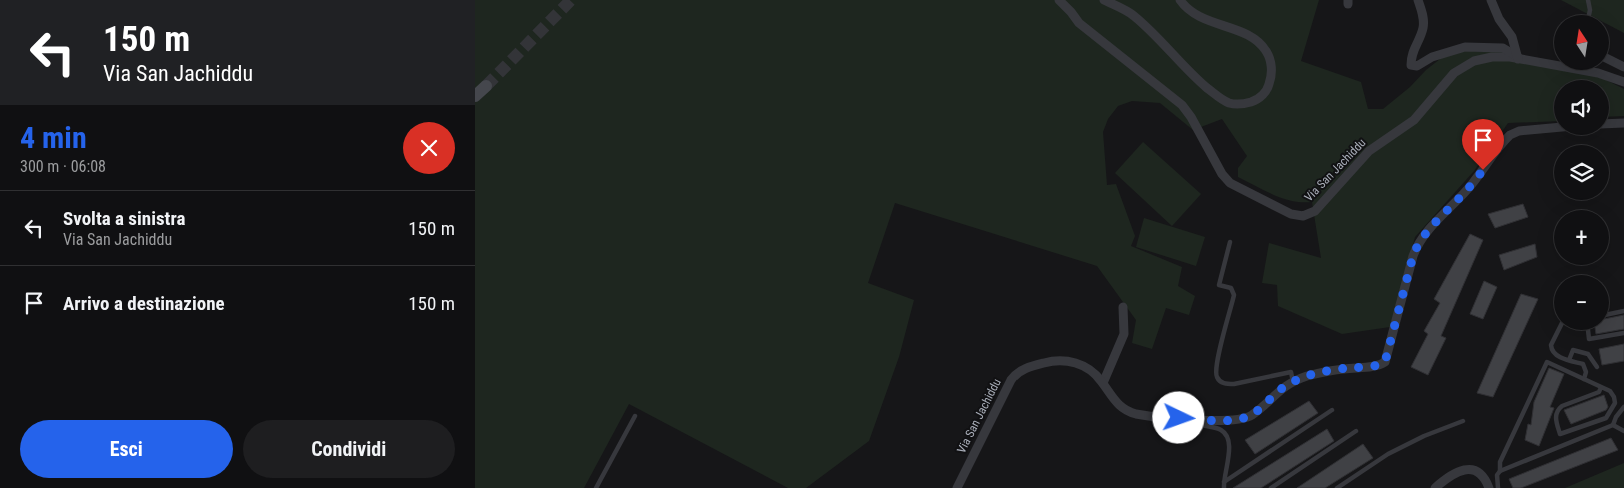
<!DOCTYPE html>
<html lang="it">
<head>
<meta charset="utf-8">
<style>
  :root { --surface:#101012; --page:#1e1e20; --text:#f1f3f6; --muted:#9c9d9f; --line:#303032; --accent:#2563eb }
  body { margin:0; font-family:"Roboto Condensed",sans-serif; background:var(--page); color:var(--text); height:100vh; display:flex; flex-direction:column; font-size:19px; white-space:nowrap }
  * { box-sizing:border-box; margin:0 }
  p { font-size:16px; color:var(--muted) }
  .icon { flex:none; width:28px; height:28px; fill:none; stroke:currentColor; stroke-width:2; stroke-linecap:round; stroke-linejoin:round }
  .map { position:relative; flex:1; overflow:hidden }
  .drawer { display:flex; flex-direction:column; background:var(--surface); width:475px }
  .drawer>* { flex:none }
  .banner { background:#202124; color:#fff; overflow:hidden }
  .needle { width:32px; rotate:348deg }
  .fabs { position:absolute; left:1079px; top:15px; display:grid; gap:10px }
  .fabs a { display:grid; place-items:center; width:55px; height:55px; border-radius:50%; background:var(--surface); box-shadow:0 5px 20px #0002,0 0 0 1px var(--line); font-size:25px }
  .pin { position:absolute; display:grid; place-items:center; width:42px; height:42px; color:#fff; margin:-51px -21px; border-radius:50% 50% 50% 0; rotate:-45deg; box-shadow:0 0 5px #0007 }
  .pin .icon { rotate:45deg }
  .me { position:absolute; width:55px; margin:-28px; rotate:93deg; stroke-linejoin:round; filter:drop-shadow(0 0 4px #0008) }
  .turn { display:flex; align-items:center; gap:18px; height:105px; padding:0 20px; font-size:22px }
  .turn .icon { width:65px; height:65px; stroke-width:2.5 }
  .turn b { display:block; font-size:35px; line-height:42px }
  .round { display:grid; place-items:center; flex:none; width:52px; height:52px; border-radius:26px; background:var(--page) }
  .headline { display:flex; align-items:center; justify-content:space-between; height:85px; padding:0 20px }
  h1 { font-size:30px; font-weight:700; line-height:38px; color:var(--accent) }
  .button { display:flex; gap:10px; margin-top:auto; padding:10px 20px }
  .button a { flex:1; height:58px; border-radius:30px; background:var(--accent); color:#fff; font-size:20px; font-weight:700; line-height:58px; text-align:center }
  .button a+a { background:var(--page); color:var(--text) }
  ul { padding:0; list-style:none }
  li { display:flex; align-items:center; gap:15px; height:75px; padding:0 20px; border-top:1px solid var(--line) }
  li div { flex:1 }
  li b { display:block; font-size:19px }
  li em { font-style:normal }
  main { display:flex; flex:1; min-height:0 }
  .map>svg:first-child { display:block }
  .green { fill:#1e261f }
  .building { fill:#404145; stroke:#303034 }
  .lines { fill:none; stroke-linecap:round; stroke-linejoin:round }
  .secondary-tunnel { stroke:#333438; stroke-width:12; stroke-dasharray:12 6; stroke-linecap:butt }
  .lane { stroke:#37383d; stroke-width:4.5 }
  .street { stroke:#37383d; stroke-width:9 }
  .secondary { stroke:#45474d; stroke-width:12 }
  .route { stroke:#2563eb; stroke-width:9; stroke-dasharray:0 16.2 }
  .labels { text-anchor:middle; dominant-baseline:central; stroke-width:4; stroke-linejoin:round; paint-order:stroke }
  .street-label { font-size:12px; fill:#a8adb8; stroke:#111113 }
</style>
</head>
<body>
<main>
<section class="drawer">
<div class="banner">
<div class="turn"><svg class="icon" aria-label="left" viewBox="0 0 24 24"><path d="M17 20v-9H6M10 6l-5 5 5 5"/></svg><div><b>150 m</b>Via San Jachiddu</div></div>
</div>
<div class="headline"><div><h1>4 min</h1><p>300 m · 06:08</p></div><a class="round" style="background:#d93025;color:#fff"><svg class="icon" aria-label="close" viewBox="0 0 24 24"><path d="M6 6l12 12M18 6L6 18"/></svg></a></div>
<ul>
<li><svg class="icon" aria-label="left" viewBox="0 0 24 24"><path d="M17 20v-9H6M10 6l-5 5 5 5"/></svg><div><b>Svolta a sinistra</b><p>Via San Jachiddu</p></div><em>150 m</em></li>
<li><svg class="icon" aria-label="arrive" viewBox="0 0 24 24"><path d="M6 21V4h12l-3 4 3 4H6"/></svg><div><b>Arrivo a destinazione</b></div><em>150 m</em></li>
</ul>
<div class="button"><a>Esci</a><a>Condividi</a></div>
</section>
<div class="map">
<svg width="1149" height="488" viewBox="0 0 1149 488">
  <rect width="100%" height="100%" fill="#161618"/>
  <g class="green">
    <path d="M0,0h844l-18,61 60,21 7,27h15l27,-22 16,-17 14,-11 12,-6 19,-2 34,1 99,27 20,10v27l-24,1v-28h-37l-1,32 -54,2 -34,48 -59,66 -25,90 -48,7 -64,-28 -1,-21 -15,-2 7,-40 52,15 -9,-56c-27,3 -51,-14 -74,-25v-9l9,-12 -25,-37 -29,11 -33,-27 -28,-2 -14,5 -10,13 -5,13 4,53 9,-1 19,52 -4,10 51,21 -4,19 17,10 -6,19 -23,-7 -14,41 -20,-6 4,-23 -39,-54 -202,-63 -27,80 46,17 -15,57 -30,84 -63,47h-18l-159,-84 -45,84h-109z"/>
    <polygon points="1086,0 1149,0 1149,33"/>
    <polygon points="668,142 726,194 697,226 640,173"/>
    <polygon points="669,218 730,237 721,266 661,247"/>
    <polygon points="1149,463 1149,488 1090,488"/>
  </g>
  <g class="building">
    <polygon points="1048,204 1053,217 1020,228 1013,214"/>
    <polygon points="995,234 1008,240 966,336 971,338 953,375 936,367 953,334 949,331 965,303 959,299"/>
    <polygon points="1060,244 1062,257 1029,270 1024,255"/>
    <polygon points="1009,281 1022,287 1008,319 995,314"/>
    <polygon points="1046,294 1063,299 1018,397 1002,393"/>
    <polygon points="1149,315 1149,329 1121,334 1119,321"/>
    <polygon points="1149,344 1149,361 1127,365 1124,349"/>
    <polygon points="1074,368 1089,374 1075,407 1079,408 1064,446 1050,440 1053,424 1056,425 1059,402"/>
    <polygon points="1129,395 1133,407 1131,410 1096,424 1089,410"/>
    <polygon points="834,401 843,413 780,454 770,440"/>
    <polygon points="852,429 859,441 786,488 758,488"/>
    <polygon points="1136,438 1143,450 1046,488 1038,488 1034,479"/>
    <polygon points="888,444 898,458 850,488 822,488"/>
  </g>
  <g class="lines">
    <polyline class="secondary-tunnel" points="11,86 96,0"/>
    <g class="lane">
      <polyline points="1112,24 1115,10 1113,0"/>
      <polyline points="1106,61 1107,62"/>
      <path d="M755,242l-11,43 12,3 3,7c-3,14 -22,72 -17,82 3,7 10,7 17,7l57,-12 2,10"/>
      <polyline points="1125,316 1149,311"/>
      <path d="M1094,321l-7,2 -11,22c1,14 21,16 32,19l3,8 -2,7"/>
      <polyline points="1112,321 1114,339 1149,333"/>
      <polyline points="1094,360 1098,350 1113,354 1122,367"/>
      <path d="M719,421c8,7 18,4 27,9 17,10 2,42 3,58"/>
      <polyline points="1138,425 1141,417 1149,407"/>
      <path d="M1025,471v-9l47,-100 63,29 4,6 1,6 -9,15 -46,16c-3,-10 -8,-20 2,-28l37,-14 2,-5"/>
      <polyline points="749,482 857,410"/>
      <polyline points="121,488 160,416"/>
      <polyline points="796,488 881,431"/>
      <polyline points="862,488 913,454 949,436 988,421"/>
      <polyline points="1023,488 1022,475 1025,471 1138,425 1149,431"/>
    </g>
    <g class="street">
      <polyline points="584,0 596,12 604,23 707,105 716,117 747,174 755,183 816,214 828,216 840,211 894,151 939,120 979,73 999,61 1017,57 1035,57 1123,73 1149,82"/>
      <path d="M629,0c10,5 22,9 30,16 27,22 47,50 73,72 7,5 14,12 22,15 7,2 15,1 22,-1 9,-3 16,-10 18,-18 4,-11 3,-24 -3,-33 -18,-29 -65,-21 -86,-51"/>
      <path d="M943,0c3,9 7,18 5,28 -3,14 -12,21 -12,37l6,1 15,-9 33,-10 38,1 15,9"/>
      <polyline points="1016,0 1024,19 1037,37 1043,59"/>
      <polyline points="873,4 873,0"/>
      <polyline points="1125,55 1149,67"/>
      <polyline points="1125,124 1149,123"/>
      <polyline points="628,383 649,334 648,307"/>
      <path d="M482,488l54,-108c8,-11 21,-14 33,-17 21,-6 44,0 57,18 11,14 16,28 35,33 22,4 99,12 116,1 22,-15 27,-30 55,-39 12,-3 25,-6 37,-7 13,-2 30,0 41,-7l28,-106c11,-30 40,-48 59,-72 13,-16 23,-35 38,-49l9,-4 54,-5"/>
      <path d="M960,488c18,-16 42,-32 54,0"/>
    </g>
    <polyline class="secondary" points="0,96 11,86"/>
  </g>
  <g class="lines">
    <path class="route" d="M704,418c20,1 42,5 61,1 21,-4 31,-26 49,-35 17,-10 39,-14 59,-16 12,-1 27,0 37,-6l28,-106c9,-25 32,-42 50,-62 7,-7 14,-16 20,-24"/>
  </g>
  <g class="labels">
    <g class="street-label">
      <text transform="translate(860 170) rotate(-46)">Via San Jachiddu</text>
      <text transform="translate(504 416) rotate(-63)">Via San Jachiddu</text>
    </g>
  </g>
</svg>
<div class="fabs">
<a><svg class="needle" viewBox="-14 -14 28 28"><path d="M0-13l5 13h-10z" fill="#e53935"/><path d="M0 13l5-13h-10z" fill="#9c9d9f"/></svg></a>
<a><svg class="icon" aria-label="sound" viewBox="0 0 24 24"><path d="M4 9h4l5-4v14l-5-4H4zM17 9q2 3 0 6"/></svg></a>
<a><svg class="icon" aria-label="layers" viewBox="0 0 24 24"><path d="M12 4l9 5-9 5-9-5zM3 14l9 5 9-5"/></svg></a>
<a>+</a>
<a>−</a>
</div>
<div class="pin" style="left:1008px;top:170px;background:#d93025"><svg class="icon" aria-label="arrive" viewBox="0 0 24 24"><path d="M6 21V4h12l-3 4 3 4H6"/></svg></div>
<svg class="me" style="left:704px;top:418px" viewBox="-20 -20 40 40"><circle r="19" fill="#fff"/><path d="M0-13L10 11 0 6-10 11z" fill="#2563eb"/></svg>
</div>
</main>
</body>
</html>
